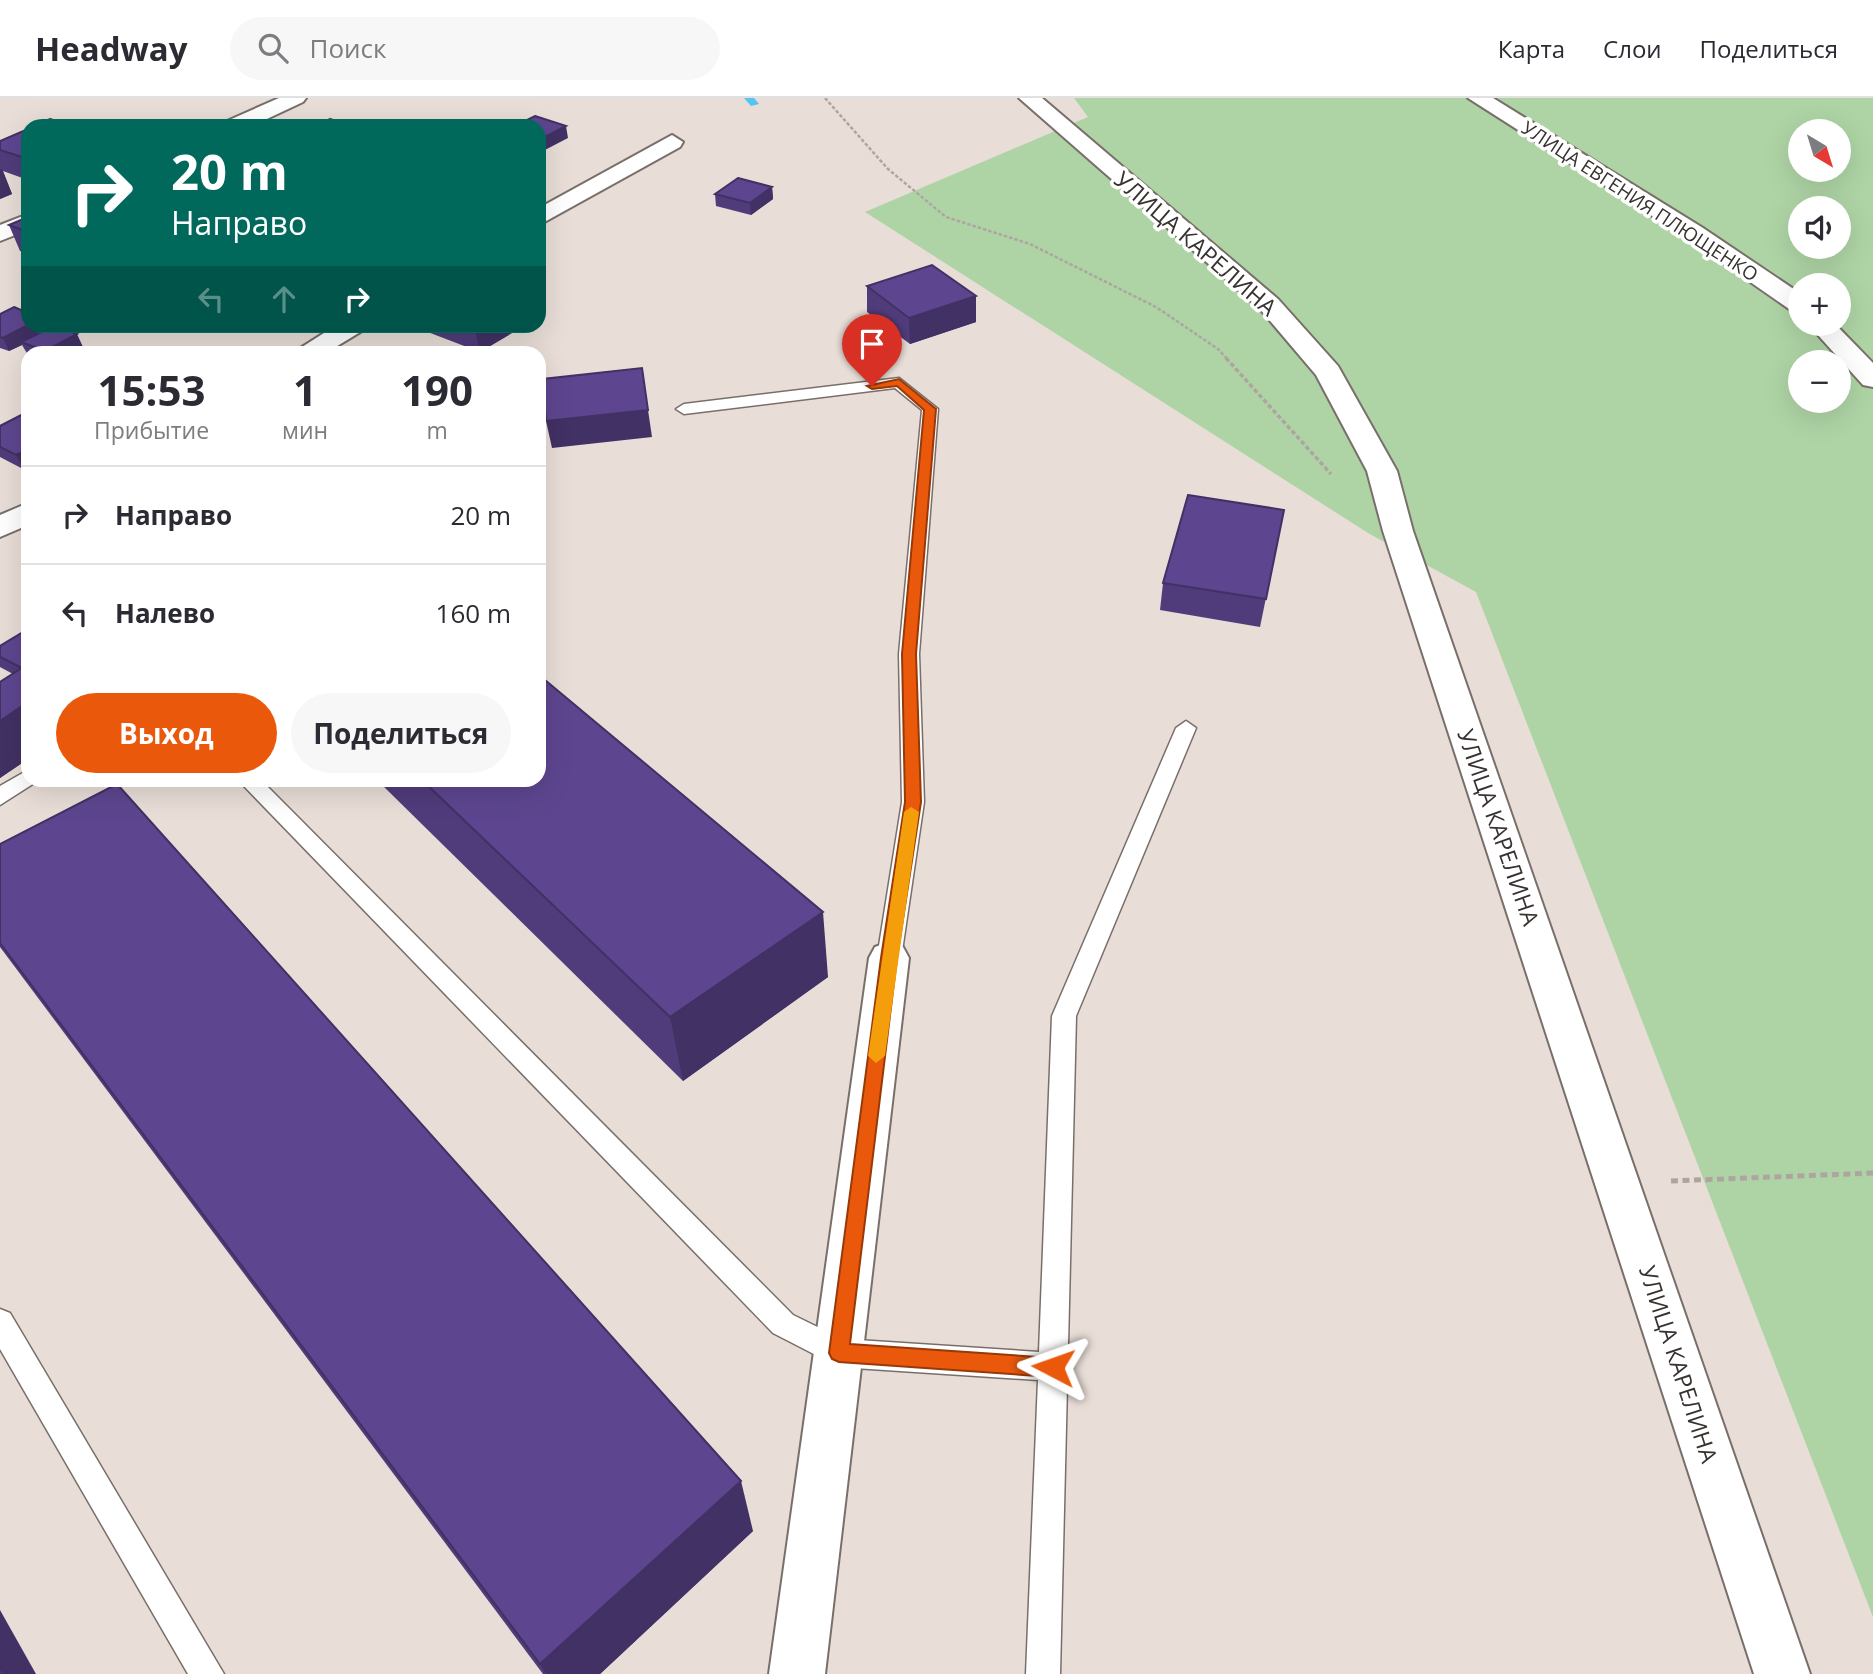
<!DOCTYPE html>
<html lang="ru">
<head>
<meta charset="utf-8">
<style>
  :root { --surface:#fff; --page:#f7f7f7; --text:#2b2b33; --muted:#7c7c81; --line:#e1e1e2; --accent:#ea580c }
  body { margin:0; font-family:"Open Sans",sans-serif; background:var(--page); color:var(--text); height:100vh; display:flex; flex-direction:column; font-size:26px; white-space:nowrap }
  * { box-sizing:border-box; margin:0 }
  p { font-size:23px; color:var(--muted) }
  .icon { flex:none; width:38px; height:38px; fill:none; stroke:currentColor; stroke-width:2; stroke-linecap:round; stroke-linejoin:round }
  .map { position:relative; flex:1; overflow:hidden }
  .details { position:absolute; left:21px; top:248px; width:525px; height:441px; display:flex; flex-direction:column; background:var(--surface); border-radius:21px; box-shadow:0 7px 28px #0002 }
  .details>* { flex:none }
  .guide { position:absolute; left:21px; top:21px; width:525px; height:214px; border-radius:21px; box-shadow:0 7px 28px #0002; background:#00695c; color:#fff; overflow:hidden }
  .needle { width:46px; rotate:142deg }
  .controls { position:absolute; left:1788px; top:21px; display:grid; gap:14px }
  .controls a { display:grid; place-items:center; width:63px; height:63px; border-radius:50%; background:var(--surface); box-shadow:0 7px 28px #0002; font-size:35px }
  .pin { position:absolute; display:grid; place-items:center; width:60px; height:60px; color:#fff; margin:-72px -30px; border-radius:50% 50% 50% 0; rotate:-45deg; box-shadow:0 0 7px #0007 }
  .pin .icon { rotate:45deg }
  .me { position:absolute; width:77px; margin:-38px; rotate:274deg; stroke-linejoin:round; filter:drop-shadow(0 0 5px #0008) }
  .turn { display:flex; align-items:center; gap:24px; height:147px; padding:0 35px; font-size:32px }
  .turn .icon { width:91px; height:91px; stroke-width:2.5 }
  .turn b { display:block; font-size:49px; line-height:60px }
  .lanes { display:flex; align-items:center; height:66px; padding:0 35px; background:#0003; justify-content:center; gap:35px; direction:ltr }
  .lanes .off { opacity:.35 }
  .eta { display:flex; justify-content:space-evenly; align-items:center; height:119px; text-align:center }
  .eta b { font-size:42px; font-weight:700; line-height:49px }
  .cta { display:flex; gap:14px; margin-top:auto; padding:14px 35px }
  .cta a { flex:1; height:80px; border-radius:42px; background:var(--accent); color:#fff; font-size:28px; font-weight:700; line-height:80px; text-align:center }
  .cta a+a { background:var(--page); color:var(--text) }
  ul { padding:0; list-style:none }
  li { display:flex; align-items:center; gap:21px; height:98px; padding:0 35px; border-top:2px solid var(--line) }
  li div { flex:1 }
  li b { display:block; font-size:26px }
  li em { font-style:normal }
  header { display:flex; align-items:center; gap:42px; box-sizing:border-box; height:98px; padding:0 35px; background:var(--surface); border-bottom:2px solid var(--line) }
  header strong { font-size:33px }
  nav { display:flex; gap:38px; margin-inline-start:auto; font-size:24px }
  .search { width:490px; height:63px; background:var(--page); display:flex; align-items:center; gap:18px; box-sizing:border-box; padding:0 24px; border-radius:38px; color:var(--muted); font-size:26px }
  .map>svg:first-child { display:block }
  .green { fill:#aed4a5; fill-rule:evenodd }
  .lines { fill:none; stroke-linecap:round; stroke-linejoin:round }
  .stream { fill:#56c4f0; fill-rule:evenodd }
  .service-casing { stroke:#796f6a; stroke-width:3 }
  .minor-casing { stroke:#796f6a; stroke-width:4 }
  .path-far2 { stroke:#aea5a0; stroke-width:2.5; stroke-dasharray:3.5 2; stroke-linecap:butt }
  .path-far1 { stroke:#aea5a0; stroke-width:3.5; stroke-dasharray:4.5 2.5; stroke-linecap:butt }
  .path { stroke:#aea5a0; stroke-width:5; stroke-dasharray:7 4.5; stroke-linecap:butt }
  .service { fill:#fff; fill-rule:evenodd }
  .minor { fill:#fff; fill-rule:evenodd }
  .wall { fill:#503c7b }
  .shaded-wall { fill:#413164 }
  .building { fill:#5d468f; stroke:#413164; stroke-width:2 }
  .route { fill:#ea580c; stroke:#983908; stroke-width:2 }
  .slow { fill:#f59e0b }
  .labels { text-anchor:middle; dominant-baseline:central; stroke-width:7; stroke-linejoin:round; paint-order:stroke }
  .far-street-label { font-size:19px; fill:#373230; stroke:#fff }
  .street-label { font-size:23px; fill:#373230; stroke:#fff }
</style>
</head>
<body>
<header>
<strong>Headway</strong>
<div class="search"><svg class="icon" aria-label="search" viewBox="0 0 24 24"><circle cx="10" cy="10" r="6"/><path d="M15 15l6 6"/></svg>Поиск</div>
<nav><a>Карта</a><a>Слои</a><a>Поделиться</a></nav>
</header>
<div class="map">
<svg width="1873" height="1576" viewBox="0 0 1873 1576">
  <rect width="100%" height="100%" fill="#e8ddd7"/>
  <path class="green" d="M1074,0h799v1519l-397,-1025 -108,-59 -503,-321 223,-95zM1801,33h38v39h-38zM1801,110h38v39h-38zM1801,187h38v39h-38zM1801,264h38v39h-38z"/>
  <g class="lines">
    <polygon class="stream" points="744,0 754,0 759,6 751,8"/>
    <defs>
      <g id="service">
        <polygon points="899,280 938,311 919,556 924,704 901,860 897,866 889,869 881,866 877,860 902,704 899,556 922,312 895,290 684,316 676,311 684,306"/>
        <polygon points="1186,623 1196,630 1076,918 1060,1576 1026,1576 1038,1282 839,1269 773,1235 238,682 261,682 793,1217 842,1241 1039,1254 1052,918 1176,630"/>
        <polygon points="28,672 28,682 36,684 0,707 0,688"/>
        <polygon points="0,1211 10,1215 224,1576 188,1576 0,1251"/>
      </g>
      <g id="minor">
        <polygon points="279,0 306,0 303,4 252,28 224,28 227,23"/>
        <polygon points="1019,0 1042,0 1278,201 1338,268 1397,373 1413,433 1810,1576 1754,1576 1383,433 1367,373 1316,277 1260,211"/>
        <polygon points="1468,0 1493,0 1703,130 1801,196 1801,216 1792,213 1687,140"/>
        <polygon points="672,37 683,44 680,49 539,127 539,110"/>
        <polygon points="28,116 28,132 0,143 0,127"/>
        <polygon points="1808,226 1835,226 1873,265 1873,289 1863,287"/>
        <polygon points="335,228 366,228 362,233 324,256 291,256"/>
        <polygon points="28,405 28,427 0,439 0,417"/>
        <polygon points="889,844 903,849 909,860 825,1576 769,1576 869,860 875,849"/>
      </g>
    </defs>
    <use href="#service" class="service-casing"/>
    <use href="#minor" class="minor-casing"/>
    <polyline class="path-far2" points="825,0 888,71 946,119 1030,146 1156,209 1218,251 1228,262"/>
    <polyline class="path-far1" points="1226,260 1331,376"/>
    <polyline class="path" points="1671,1083 1873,1075"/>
    <use href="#service" class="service"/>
    <use href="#minor" class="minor"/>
  </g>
  <g class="wall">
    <polygon points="28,31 28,82 3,73 12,96 0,101 0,43"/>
    <polygon points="772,89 773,101 751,117 716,108 715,96"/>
    <polygon points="28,119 28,155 20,153 9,127"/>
    <polygon points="867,188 976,198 976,224 910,246 867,214"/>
    <polygon points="0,216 45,228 47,231 83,249 72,256 28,256 28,257 22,247 9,253 0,250"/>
    <polygon points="412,228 516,228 517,232 480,254"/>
    <polygon points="28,314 23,371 0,359 0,328"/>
    <polygon points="1284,412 1260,529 1160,512 1163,485"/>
    <polygon points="28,531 28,661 0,680 0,584 13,576 0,569 0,548"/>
    <polygon points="377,682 539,682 828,879 683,983"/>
    <polygon points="0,746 753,1433 600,1576 543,1576 0,849"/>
  </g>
  <g class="shaded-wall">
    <polygon points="566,28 568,40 539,55 539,42"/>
    <polygon points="2,71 12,96 0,101 0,72"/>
    <polygon points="772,89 773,101 751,117 750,105"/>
    <polygon points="976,198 976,224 910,246 909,220"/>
    <polygon points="28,227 45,228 48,234 21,244 22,247 9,253 3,240"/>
    <polygon points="474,228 516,228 517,232 480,254"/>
    <polygon points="77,236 83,249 72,256 46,256 45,253"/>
    <polygon points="648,312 652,339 552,350 546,323"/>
    <polygon points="28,351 28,368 23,371 16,357"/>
    <polygon points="28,604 28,661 0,680 0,623"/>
    <polygon points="823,814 828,879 683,983 670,919"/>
    <polygon points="741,1383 753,1433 600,1576 546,1576 540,1566"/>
    <polygon points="0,1512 36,1576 4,1576 0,1568"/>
  </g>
  <g class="building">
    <polygon points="535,18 566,28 539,42 539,28 515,28"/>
    <polygon points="50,21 72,28 34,28"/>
    <polygon points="330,21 352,28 315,28"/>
    <polygon points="28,31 28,59 25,60 0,52 0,43"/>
    <polygon points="738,80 772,89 750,105 715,96"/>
    <polygon points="28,119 28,134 9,127"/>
    <polygon points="932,167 976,198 909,220 867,188"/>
    <polygon points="14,209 28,215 28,227 3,240 0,239 0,216"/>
    <polygon points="54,228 77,236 45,253 21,244"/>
    <polygon points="642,270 648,312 546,323 543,281"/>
    <polygon points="27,314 28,314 28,351 16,357 0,349 0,328"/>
    <polygon points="1188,397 1284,412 1266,501 1163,485"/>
    <polygon points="28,531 28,566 22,570 0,559 0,548"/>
    <polygon points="28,566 28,604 0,623 0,584"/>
    <polygon points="539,577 823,814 670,919 422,682 539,682"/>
    <polygon points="117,686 741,1383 540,1566 0,845 0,746"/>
    <polygon points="0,1568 4,1576 0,1576"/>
  </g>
  <polygon class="route" points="899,281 936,311 916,556 921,704 897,860 850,1246 1053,1260 1060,1263 1063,1269 1060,1276 1053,1279 839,1264 832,1261 829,1255 881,860 905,704 902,556 924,312 897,288 872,291 867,288"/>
  <polygon class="slow" points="911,709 919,714 885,958 876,965 868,958 904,714"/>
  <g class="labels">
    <g class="far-street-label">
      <text transform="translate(1640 103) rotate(33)">УЛИЦА ЕВГЕНИЯ ПЛЮЩЕНКО</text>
    </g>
    <g class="street-label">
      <text transform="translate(1196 145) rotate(41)">УЛИЦА КАРЕЛИНА</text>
      <text transform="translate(1499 729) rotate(71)">УЛИЦА КАРЕЛИНА</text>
      <text transform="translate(1679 1266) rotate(72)">УЛИЦА КАРЕЛИНА</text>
    </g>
  </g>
</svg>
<div class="controls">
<a><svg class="needle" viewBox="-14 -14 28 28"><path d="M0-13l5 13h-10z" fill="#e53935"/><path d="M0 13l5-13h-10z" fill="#7c7c81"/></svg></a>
<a><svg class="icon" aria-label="sound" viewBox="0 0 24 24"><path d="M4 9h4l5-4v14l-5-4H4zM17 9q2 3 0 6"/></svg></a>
<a>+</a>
<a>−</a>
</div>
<div class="pin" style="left:872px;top:288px;background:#d93025"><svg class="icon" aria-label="arrive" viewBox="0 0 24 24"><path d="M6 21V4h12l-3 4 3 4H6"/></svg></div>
<svg class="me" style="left:1053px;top:1269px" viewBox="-20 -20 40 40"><path d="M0-17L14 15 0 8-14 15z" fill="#ea580c" stroke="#fff" stroke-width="4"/></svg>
<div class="guide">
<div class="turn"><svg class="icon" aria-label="right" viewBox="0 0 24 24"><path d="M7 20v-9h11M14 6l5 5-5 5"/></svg><div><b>20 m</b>Направо</div></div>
<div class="lanes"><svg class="icon off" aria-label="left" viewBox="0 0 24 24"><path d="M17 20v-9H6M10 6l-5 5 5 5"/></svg><svg class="icon off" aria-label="ahead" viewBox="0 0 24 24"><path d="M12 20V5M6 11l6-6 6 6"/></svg><svg class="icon" aria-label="right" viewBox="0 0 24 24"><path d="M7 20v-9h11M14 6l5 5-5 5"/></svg></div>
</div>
<section class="details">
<div class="eta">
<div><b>15:53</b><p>Прибытие</p></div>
<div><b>1</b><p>мин</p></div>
<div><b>190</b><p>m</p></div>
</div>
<ul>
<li><svg class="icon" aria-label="right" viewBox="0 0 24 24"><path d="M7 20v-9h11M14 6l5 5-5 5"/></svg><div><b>Направо</b></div><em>20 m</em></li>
<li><svg class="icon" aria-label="left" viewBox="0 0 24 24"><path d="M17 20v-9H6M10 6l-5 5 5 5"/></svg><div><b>Налево</b></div><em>160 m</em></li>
</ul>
<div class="cta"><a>Выход</a><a>Поделиться</a></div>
</section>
</div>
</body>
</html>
